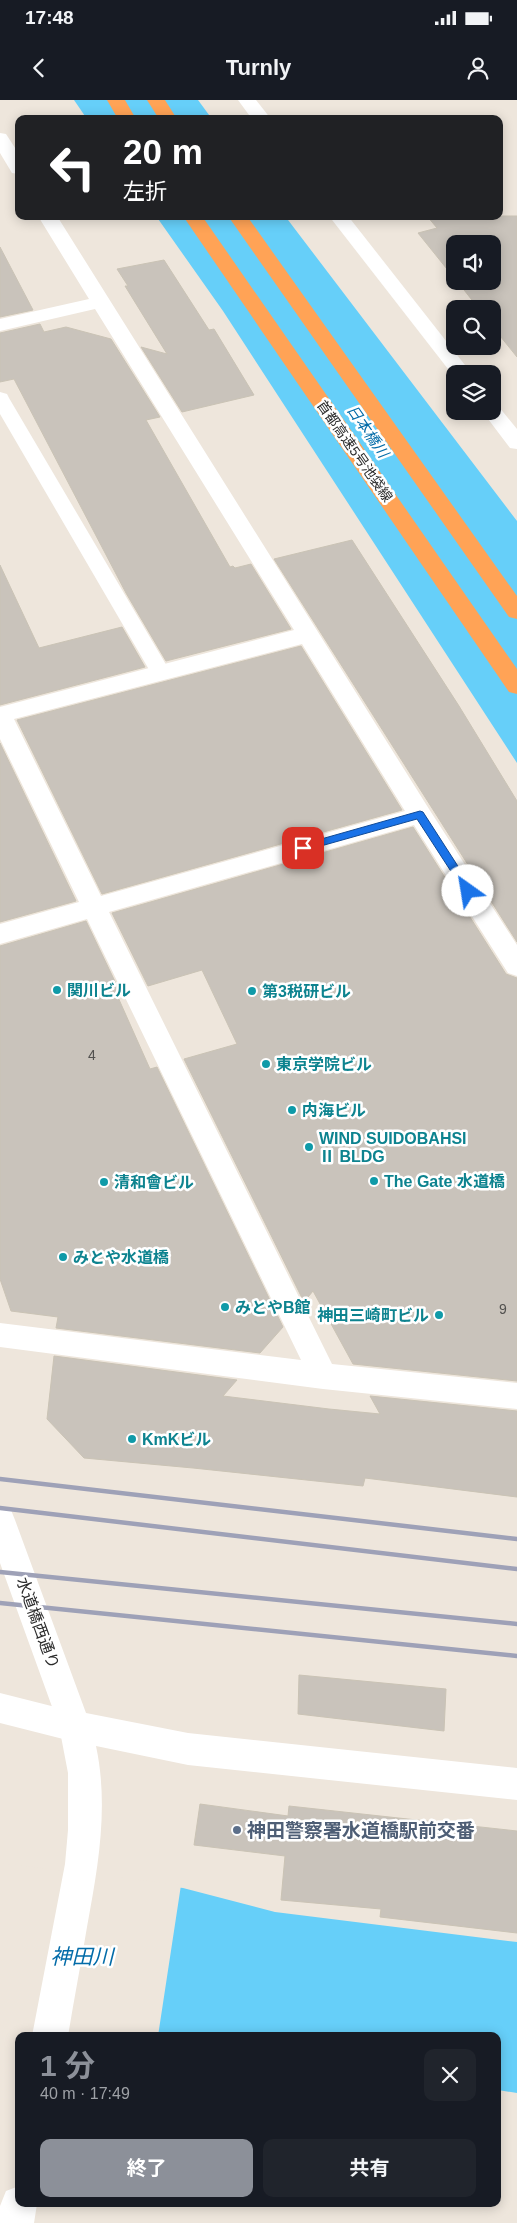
<!DOCTYPE html>
<html lang="ja">
<head>
<meta charset="utf-8">
<style>
  :root { --surface:#171b24; --page:#20242c; --text:#f1f3f6; --muted:#9ea1a6; --accent:#8c9099 }
  body { margin:0; font-family:Helvetica,"Noto Sans JP",sans-serif; background:var(--page); color:var(--text); height:100vh; display:flex; flex-direction:column; font-size:19px; white-space:nowrap }
  * { box-sizing:border-box; margin:0 }
  p { font-size:16px; color:var(--muted) }
  .icon { flex:none; width:28px; height:28px; fill:none; stroke:currentColor; stroke-width:2; stroke-linecap:round; stroke-linejoin:round }
  .map { position:relative; flex:1; overflow:hidden }
  .sheet { position:absolute; left:15px; top:1932px; width:486px; height:175px; display:flex; flex-direction:column; background:var(--surface); border-radius:10px; box-shadow:0 2px 12px #0003 }
  .sheet>* { flex:none }
  .top-card { position:absolute; left:15px; top:15px; width:488px; height:105px; border-radius:10px; box-shadow:0 2px 12px #0003; background:#202124; color:#fff; overflow:hidden }
  .controls { position:absolute; left:446px; top:135px; display:grid; gap:10px }
  .controls a { display:grid; place-items:center; width:55px; height:55px; border-radius:10px; background:var(--surface); box-shadow:0 2px 12px #0003; font-size:25px }
  .pin { position:absolute; display:grid; place-items:center; width:42px; height:42px; color:#fff; margin:-21px; border-radius:10px; box-shadow:0 2px 8px #0006 }
  .me { position:absolute; width:55px; margin:-28px; rotate:328deg; stroke-linejoin:round; filter:drop-shadow(0 0 4px #0008) }
  .turn { display:flex; align-items:center; gap:18px; height:105px; padding:0 25px; font-size:22px }
  .turn .icon { width:65px; height:65px; stroke-width:2.5 }
  .turn b { display:block; font-size:35px; line-height:42px }
  .round { display:grid; place-items:center; flex:none; width:52px; height:52px; border-radius:10px; background:var(--page) }
  .summary { display:flex; align-items:center; justify-content:space-between; height:85px; padding:0 25px }
  h1 { font-size:30px; font-weight:700; line-height:38px; color:var(--accent) }
  .primary-button { display:flex; gap:10px; margin-top:auto; padding:10px 25px }
  .primary-button a { flex:1; height:58px; border-radius:10px; background:var(--accent); color:#fff; font-size:20px; font-weight:700; line-height:58px; text-align:center }
  .primary-button a+a { background:var(--page); color:var(--text) }
  .status { display:flex; justify-content:space-between; align-items:center; height:35px; padding:0 25px; background:var(--surface); direction:ltr }
  .status svg { height:14px; fill:currentColor }
  header { display:flex; justify-content:space-between; align-items:center; height:65px; padding:0 25px; background:var(--surface); font-size:22px; font-weight:700 }
  .map>svg:first-child { display:block }
  .water { fill:#66cff9 }
  .pier { fill:#eee6dc }
  .building { fill:#c9c3bb; stroke:#cac3b5 }
  .lines { fill:none; stroke-linecap:round; stroke-linejoin:round }
  .service { fill:#fff; fill-rule:evenodd }
  .minor { fill:#fff; fill-rule:evenodd }
  .tertiary { fill:#fff; fill-rule:evenodd }
  .motorway { fill:#ffa356; fill-rule:evenodd }
  .rail { stroke:#9ea1b7; stroke-width:4.5 }
  .route { fill:#1a73e8; stroke:#114b97 }
  .culture-dot { fill:#0f9aa8; stroke:#fff; stroke-width:2 }
  .service-dot { fill:#5c6f8a; stroke:#fff; stroke-width:2 }
  .labels { text-anchor:middle; dominant-baseline:central; stroke-width:5; stroke-linejoin:round; paint-order:stroke }
  .far-street-label { font-size:14px; fill:#2b2b2b; stroke:#fff }
  .number-label { font-size:14px; fill:#52514f }
  .far-water-label { font-size:15px; font-style:italic; fill:#026ba8; stroke:#fff }
  .culture-label { font-size:16px; font-weight:bold; fill:#0d838f; stroke:#fff; text-anchor:start }
  .street-label { font-size:16px; fill:#2b2b2b; stroke:#fff }
  .near-service-label { font-size:19px; font-weight:bold; fill:#4e5e75; stroke:#fff; text-anchor:start }
  .near-water-label { font-size:21px; font-style:italic; fill:#026ba8; stroke:#fff }
</style>
</head>
<body>
<div class="status"><b>17:48</b><svg viewBox="0 0 49 12"><path d="M0 12V9h3v3zM5 12V6h3v6zM10 12V3h3v9zM15 12V0h3v12zM26 1h20v11H26zM47 4h2v5h-2z"/></svg></div>
<header><svg class="icon" aria-label="back" viewBox="0 0 24 24"><path d="M15 5l-7 7 7 7"/></svg>Turnly<svg class="icon" aria-label="person" viewBox="0 0 24 24"><circle cx="12" cy="8" r="4"/><path d="M4 21q1-7 8-7t8 7"/></svg></header>
<div class="map">
<svg width="517" height="2123" viewBox="0 0 517 2123">
  <rect width="100%" height="100%" fill="#eee6dc"/>
  <g class="water">
    <polygon points="74,0 198,0 212,19 87,19"/>
    <polygon points="156,116 285,116 517,421 517,663 223,211"/>
    <polygon points="0,1766 183,1788 275,1812 517,1842 517,1993 498,1990 498,1936 19,1936"/>
  </g>
  <polygon class="pier" points="0,1763 181,1785 158,1936 19,1936 19,1939 0,1936"/>
  <g class="building">
    <polygon points="427,116 517,116 517,257 492,226 492,209 479,209 457,181 492,181 492,144 455,144 455,179 418,133 437,128"/>
    <polygon points="0,147 33,210 0,217"/>
    <polygon points="164,160 209,230 214,229 254,295 182,312 141,247 167,254 125,186 128,186 117,169"/>
    <polygon points="40,224 44,232 66,227 111,239 160,317 146,320 230,467 233,466 235,468 251,464 291,529 166,561 126,493 14,279 0,282 0,233"/>
    <polygon points="352,440 459,606 517,701 517,842 274,459"/>
    <polygon points="0,465 39,548 122,527 145,567 0,605"/>
    <polygon points="301,546 402,710 102,794 17,620"/>
    <polygon points="0,643 76,801 0,822"/>
    <polygon points="413,727 506,874 517,878 517,1281 353,1264 313,1191 304,1202 184,959 237,944 202,870 148,886 112,813"/>
    <polygon points="86,821 121,894 117,895 150,969 157,967 283,1227 260,1253 56,1228 58,1217 11,1211 0,1179 0,846"/>
    <polygon points="54,1256 237,1280 223,1296 329,1309 380,1314 370,1296 517,1311 517,1397 365,1378 363,1386 193,1368 84,1358 47,1319"/>
    <polygon points="299,1575 446,1589 444,1631 298,1614"/>
    <polygon points="200,1704 288,1716 289,1706 517,1731 517,1833 380,1817 381,1809 281,1800 285,1756 194,1745"/>
  </g>
  <g class="lines">
    <polygon class="service" points="0,292 7,294 9,298 171,573 168,578 161,580 154,578 151,573 0,314"/>
    <g class="minor">
      <polygon points="0,33 6,34 19,54 19,74 12,73 0,53"/>
      <path d="M38,116h19l372,593 88,136v31l-9,-3 -94,-148 -305,87 223,452 185,19v26l-194,-20 -323,-42v-24l301,37 -214,-441 -87,25v-20l79,-22 -79,-163v-32l294,-77 -199,-321 -95,22v-12l89,-20zM302,544l103,167 -304,85 -87,-177z"/>
      <polygon points="0,1593 87,1615 91,1626 87,1637 75,1642 0,1623"/>
    </g>
    <g class="tertiary">
      <polygon points="238,0 256,0 271,19 252,19"/>
      <polygon points="329,116 348,116 472,274 455,274 455,278"/>
      <polygon points="492,305 499,307 517,329 517,349 510,348 482,311 492,311"/>
      <path d="M0,1406l11,4 4,10 71,193 102,20 329,35v32l-329,-35 -92,-19c13,61 2,121 -9,181 -6,36 -13,73 -19,109h-36l33,-172 3,-34v-57l-9,-47 -59,-163z"/>
      <polygon points="19,2086 19,2104 37,2104 34,2123 0,2123 0,2106 6,2091"/>
    </g>
    <g class="motorway">
      <polygon points="107,0 125,0 136,19 118,19"/>
      <polygon points="147,0 165,0 177,19 159,19"/>
      <polygon points="183,116 202,116 517,569 517,594 509,592"/>
      <polygon points="228,116 247,116 517,496 517,519 509,517"/>
    </g>
    <g class="rail">
      <polyline points="0,1379 517,1439"/>
      <polyline points="0,1408 517,1469"/>
      <polyline points="0,1472 517,1524"/>
      <polyline points="0,1503 517,1556"/>
    </g>
  </g>
  <polygon class="route" points="420,711 423,712 472,788 472,793 465,793 417,719 303,751 298,748 300,745"/>
  <g class="culture-dot">
    <circle cx="57" cy="890" r="5"/>
    <circle cx="252" cy="891" r="5"/>
    <circle cx="266" cy="964" r="5"/>
    <circle cx="292" cy="1010" r="5"/>
    <circle cx="309" cy="1047" r="5"/>
    <circle cx="374" cy="1081" r="5"/>
    <circle cx="104" cy="1082" r="5"/>
    <circle cx="63" cy="1157" r="5"/>
    <circle cx="225" cy="1207" r="5"/>
    <circle cx="439" cy="1215" r="5"/>
    <circle cx="132" cy="1339" r="5"/>
  </g>
  <circle class="service-dot" cx="237" cy="1730" r="5"/>
  <g class="labels">
    <g class="far-street-label">
      <text transform="translate(355 351) rotate(55)">首都高速5号池袋線</text>
    </g>
    <g class="number-label">
      <text x="92" y="955">4</text>
      <text x="503" y="1209">9</text>
    </g>
    <g class="far-water-label">
      <text transform="translate(368 331) rotate(55)">日本橋川</text>
    </g>
    <g class="culture-label">
      <text x="67" y="890">関川ビル</text>
      <text x="262" y="891">第3税研ビル</text>
      <text x="276" y="964">東京学院ビル</text>
      <text x="302" y="1010">内海ビル</text>
      <text x="319" y="1038">WIND SUIDOBAHSI<tspan x="319" dy="18">Ⅱ BLDG</tspan></text>
      <text x="384" y="1081">The Gate 水道橋</text>
      <text x="114" y="1082">清和會ビル</text>
      <text x="73" y="1157">みとや水道橋</text>
      <text x="235" y="1207">みとやB館</text>
      <text x="429" y="1215" text-anchor="end">神田三崎町ビル</text>
      <text x="142" y="1339">KmKビル</text>
    </g>
    <g class="street-label">
      <text transform="translate(38 1523) rotate(70)">水道橋西通り</text>
    </g>
    <g class="near-service-label">
      <text x="247" y="1730">神田警察署水道橋駅前交番</text>
    </g>
    <g class="near-water-label">
      <text x="82" y="1856">神田川</text>
    </g>
  </g>
</svg>
<div class="controls">
<a><svg class="icon" aria-label="sound" viewBox="0 0 24 24"><path d="M4 9h4l5-4v14l-5-4H4zM17 9q2 3 0 6"/></svg></a>
<a><svg class="icon" aria-label="search" viewBox="0 0 24 24"><circle cx="10" cy="10" r="6"/><path d="M15 15l6 6"/></svg></a>
<a><svg class="icon" aria-label="layers" viewBox="0 0 24 24"><path d="M12 4l9 5-9 5-9-5zM3 14l9 5 9-5"/></svg></a>
</div>
<div class="pin" style="left:303px;top:748px;background:#d93025"><svg class="icon" aria-label="arrive" viewBox="0 0 24 24"><path d="M6 21V4h12l-3 4 3 4H6"/></svg></div>
<svg class="me" style="left:468px;top:791px" viewBox="-20 -20 40 40"><circle r="19" fill="#fff"/><path d="M0-13L10 11 0 6-10 11z" fill="#1a73e8"/></svg>
<div class="top-card">
<div class="turn"><svg class="icon" aria-label="left" viewBox="0 0 24 24"><path d="M17 20v-9H6M10 6l-5 5 5 5"/></svg><div><b>20 m</b>左折</div></div>
</div>
<section class="sheet">
<div class="summary"><div><h1>1 分</h1><p>40 m · 17:49</p></div><a class="round"><svg class="icon" aria-label="close" viewBox="0 0 24 24"><path d="M6 6l12 12M18 6L6 18"/></svg></a></div>
<div class="primary-button"><a>終了</a><a>共有</a></div>
</section>
</div>
</body>
</html>
